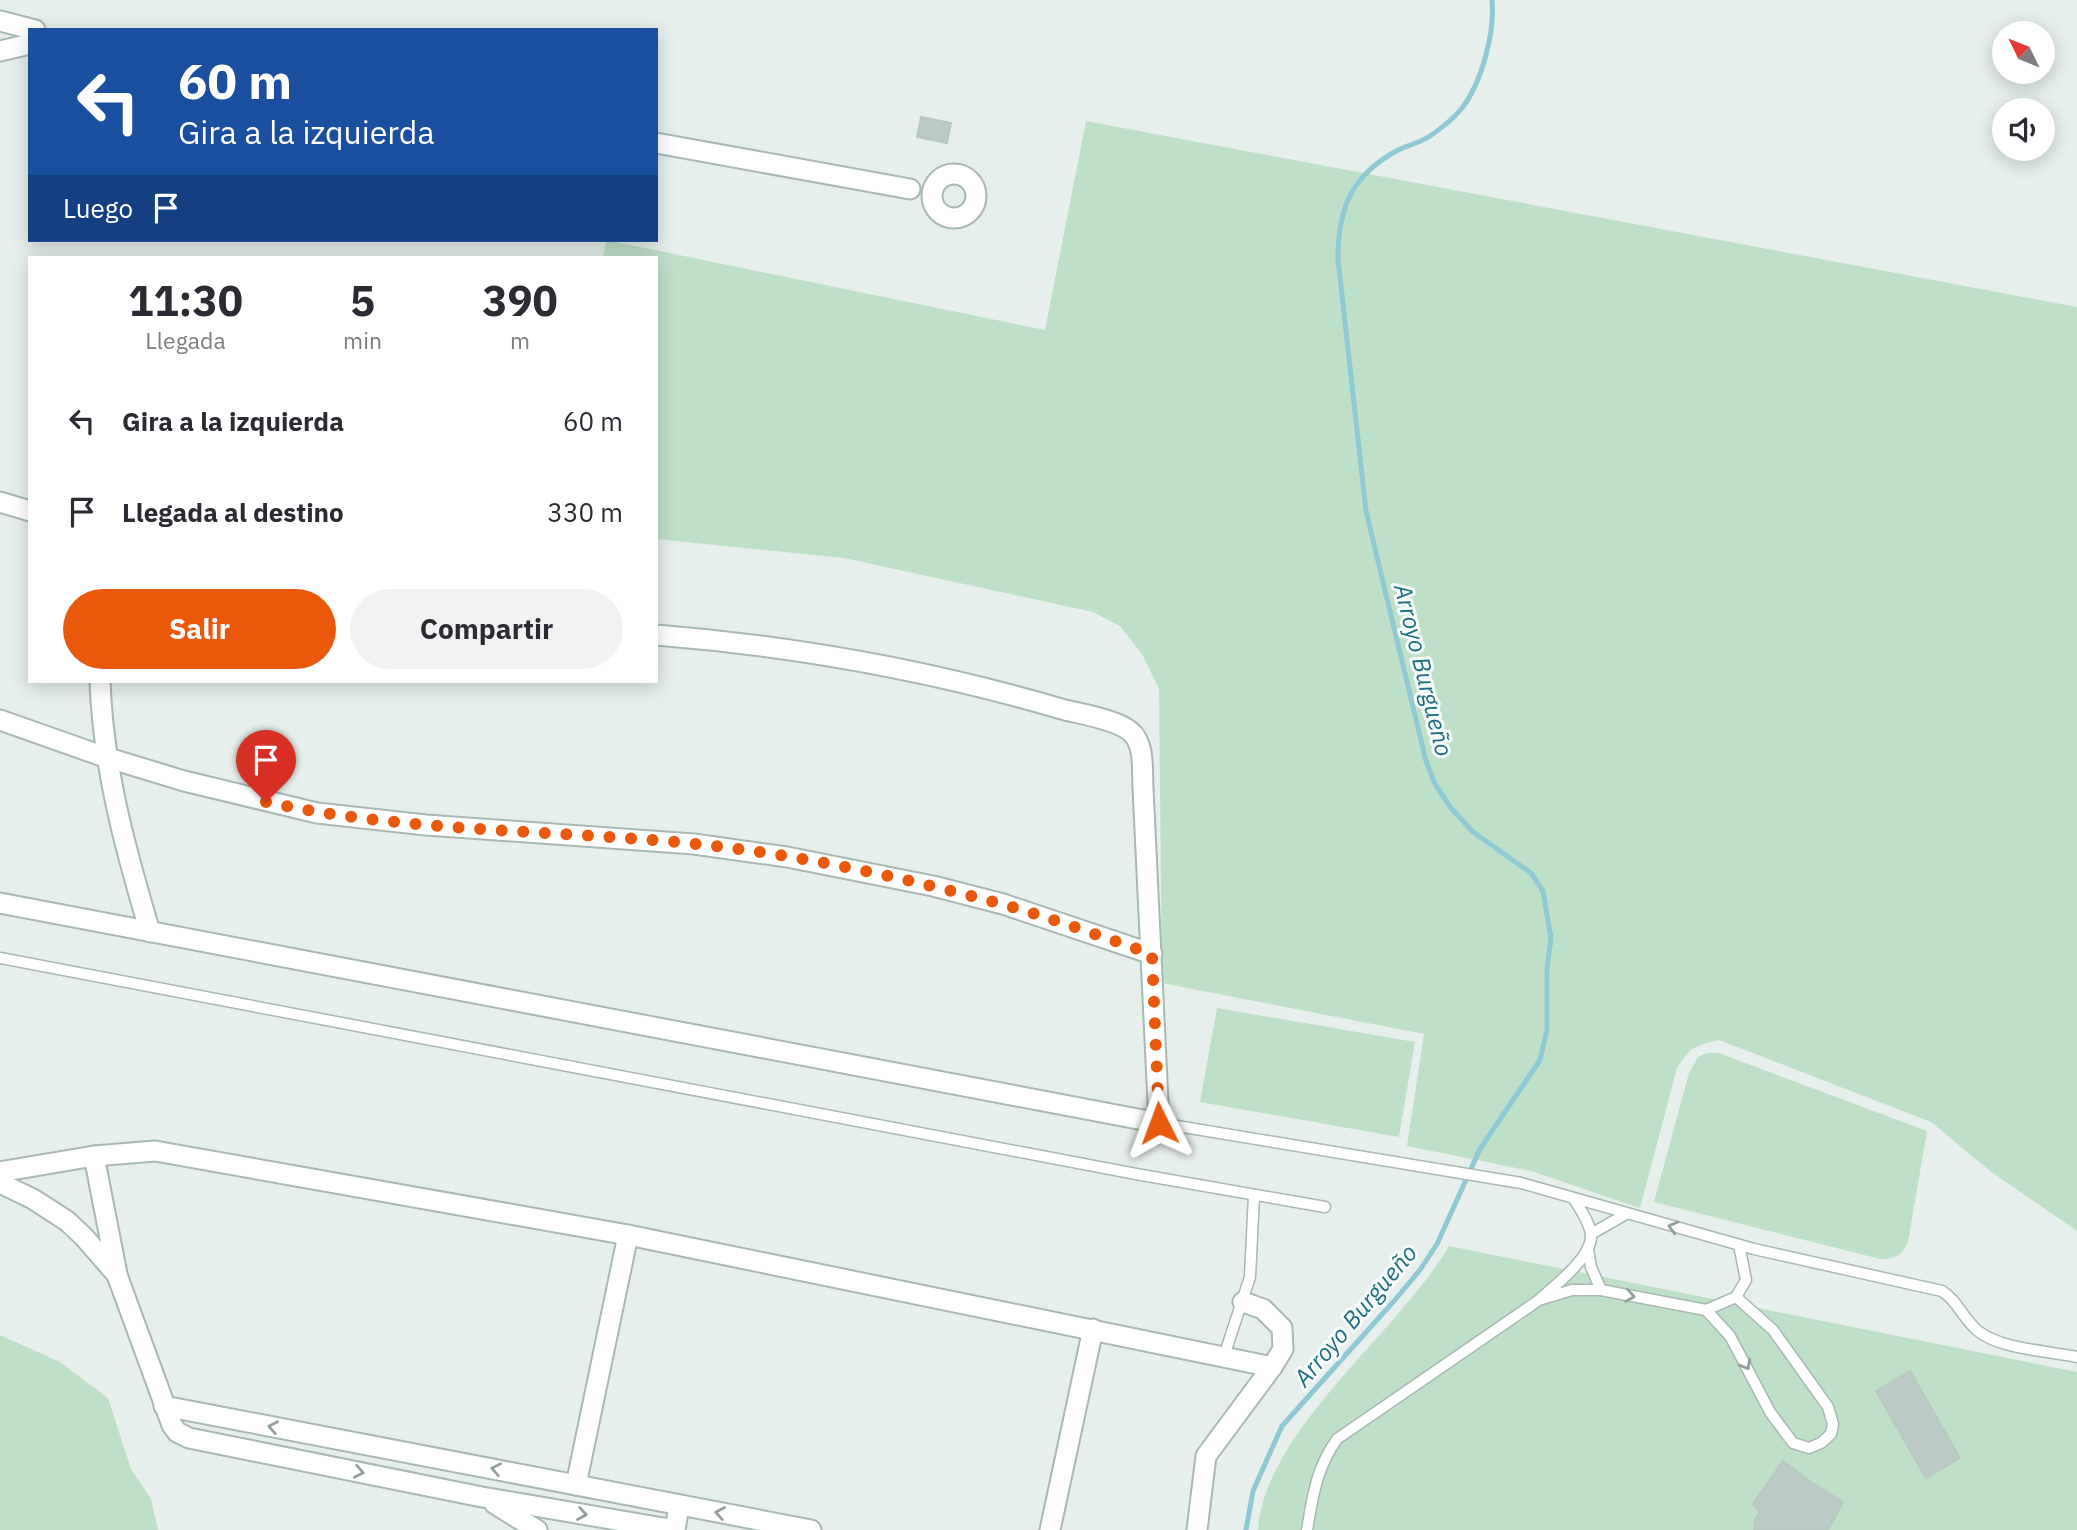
<!DOCTYPE html>
<html lang="es">
<head>
<meta charset="utf-8">
<style>
  :root { --surface:#fff; --page:#f2f2f3; --text:#2b2b33; --muted:#7c7c81; --accent:#ea580c }
  body { margin:0; font-family:"IBM Plex Sans",sans-serif; background:var(--page); color:var(--text); height:100vh; display:flex; flex-direction:column; font-size:26px; white-space:nowrap }
  * { box-sizing:border-box; margin:0 }
  p { font-size:23px; color:var(--muted) }
  .icon { flex:none; width:38px; height:38px; fill:none; stroke:currentColor; stroke-width:2; stroke-linecap:round; stroke-linejoin:round }
  .map { position:relative; flex:1; overflow:hidden }
  .drawer { position:absolute; left:28px; top:256px; width:630px; height:427px; display:flex; flex-direction:column; background:var(--surface); border-radius:0px; box-shadow:0 4px 18px #0003 }
  .drawer>* { flex:none }
  .guide { position:absolute; left:28px; top:28px; width:630px; height:214px; border-radius:0px; box-shadow:0 4px 18px #0003; background:#1a4fa0; color:#fff; overflow:hidden }
  .needle { width:46px; rotate:313deg }
  .buttons { position:absolute; left:1992px; top:21px; display:grid; gap:14px }
  .buttons a { display:grid; place-items:center; width:63px; height:63px; border-radius:50%; background:var(--surface); box-shadow:0 4px 18px #0003; font-size:35px }
  .pin { position:absolute; display:grid; place-items:center; width:60px; height:60px; color:#fff; margin:-72px -30px; border-radius:50% 50% 50% 0; rotate:-45deg; box-shadow:0 0 7px #0007 }
  .pin .icon { rotate:45deg }
  .me { position:absolute; width:77px; margin:-38px; rotate:357deg; stroke-linejoin:round; filter:drop-shadow(0 0 5px #0008) }
  .turn { display:flex; align-items:center; gap:24px; height:147px; padding:0 35px; font-size:32px }
  .turn .icon { width:91px; height:91px; stroke-width:2.5 }
  .turn b { display:block; font-size:49px; line-height:60px }
  .then { display:flex; align-items:center; height:66px; padding:0 35px; background:#0003; gap:14px; font-size:26px }
  .eta { display:flex; justify-content:space-evenly; align-items:center; height:119px; text-align:center }
  .eta b { font-size:42px; font-weight:700; line-height:49px }
  .cta { display:flex; gap:14px; margin-top:auto; padding:14px 35px }
  .cta a { flex:1; height:80px; border-radius:42px; background:var(--accent); color:#fff; font-size:28px; font-weight:700; line-height:80px; text-align:center }
  .cta a+a { background:var(--page); color:var(--text) }
  ul { padding:0; list-style:none }
  li { display:flex; align-items:center; gap:21px; height:91px; padding:0 35px }
  li div { flex:1 }
  li b { display:block; font-size:26px }
  li em { font-style:normal }
  .map>svg:first-child { display:block }
  .green { fill:#bfe0c8 }
  .lines { fill:none; stroke-linecap:round; stroke-linejoin:round }
  .stream { stroke:#8ec9d4; stroke-width:5 }
  .building { fill:#bbcac4; stroke:#b8c9c2; stroke-width:2 }
  .lane-casing { stroke:#a8b8b2; stroke-width:13 }
  .street-casing { stroke:#a8b8b2; stroke-width:23 }
  .lane { stroke:#fff; stroke-width:10 }
  .street { stroke:#fff; stroke-width:19 }
  .oneway { stroke:#92a09c }
  .route { stroke:#ea580c; stroke-width:12; stroke-dasharray:0 21.6 }
  .labels { text-anchor:middle; dominant-baseline:central; stroke-width:6; stroke-linejoin:round; paint-order:stroke }
  .water-label { font-size:24px; font-style:italic; fill:#1c6f80; stroke:#f7fbf9 }
</style>
</head>
<body>
<div class="map">
<svg width="2077" height="1530" viewBox="0 0 2077 1530">
  <rect width="100%" height="100%" fill="#e6efeb"/>
  <g class="green">
    <path d="M1086,121l991,186v924l-87,-60 -59,-49 -212,-82c-23,5 -29,7 -42,28l-37,140 -109,-37 -124,-25 17,-112 -262,-51 -3,-294 -17,-35 -22,-28 -27,-14 -249,-54 -188,-19v-282h-53l3,-17 439,90z"/>
    <polygon points="1217,1008 1415,1042 1399,1137 1200,1102"/>
    <path d="M1707,1053h12l208,78 -19,111c-7,14 -12,17 -28,17l-226,-57 35,-129 9,-16z"/>
    <path d="M1449,1246l628,126v158h-819c7,-101 140,-196 191,-284z"/>
    <polygon points="0,1335 60,1362 108,1398 131,1469 151,1499 158,1530 0,1530"/>
  </g>
  <g class="lines">
    <path class="stream" d="M1246,1530l7,-39 29,-65 112,-125 26,-31 17,-26 43,-95 60,-89 7,-30v-61l4,-31 -8,-47 -12,-18 -58,-41 -22,-24 -16,-24 -9,-23 -60,-250 -28,-252c0,-52 14,-85 62,-110 10,-4 21,-7 30,-13 12,-8 23,-17 32,-28 20,-26 33,-76 30,-108"/>
  </g>
  <g class="building">
    <polygon points="921,117 951,123 947,143 917,137"/>
    <polygon points="1910,1371 1960,1458 1926,1478 1876,1391"/>
    <polygon points="1783,1461 1811,1482 1843,1502 1828,1530 1754,1530 1755,1519 1760,1512 1753,1504"/>
  </g>
  <g class="lines">
    <defs>
      <g id="lane">
        <polyline points="0,958 1136,1174 1325,1207"/>
        <path d="M1159,1123l362,60 233,66 188,42c16,10 21,28 36,40 22,18 70,20 99,26"/>
        <polyline points="1591,1234 1626,1214"/>
        <polyline points="1588,1250 1591,1267 1601,1290"/>
        <polyline points="1542,1299 1572,1290 1601,1290 1706,1310 1736,1297 1746,1280 1739,1245"/>
        <polyline points="1706,1310 1730,1336 1770,1412 1793,1443 1809,1448 1821,1443 1831,1434 1833,1424 1828,1407 1773,1330 1736,1297"/>
        <polyline points="1224,1356 1250,1277 1254,1195"/>
        <path d="M1307,1530c6,-35 9,-61 30,-91l202,-139c16,-15 53,-42 52,-65 -1,-12 -11,-26 -17,-36"/>
      </g>
      <g id="street">
        <polyline points="0,21 35,30"/>
        <polyline points="0,51 30,44"/>
        <polyline points="656,143 910,189"/>
        <circle cx="954" cy="196" r="22"/>
        <polyline points="0,502 30,511"/>
        <path d="M100,681c3,87 25,167 50,251"/>
        <polyline points="0,720 105,757 184,781 317,813 426,825 694,844 787,857 933,886 1003,904 1152,954"/>
        <path d="M0,903l1159,220 -16,-335c-1,-18 2,-44 -12,-56 -13,-12 -49,-18 -66,-22 -132,-39 -271,-64 -409,-75"/>
        <polyline points="94,1156 155,1151 628,1235 1272,1367 1283,1349 1282,1328 1263,1309 1243,1302"/>
        <polyline points="0,1172 94,1156 117,1274"/>
        <polyline points="0,1183 33,1199 67,1221 84,1237 117,1275 172,1425 177,1432 189,1438 482,1497 675,1530 679,1506"/>
        <polyline points="164,1406 811,1530"/>
        <polyline points="576,1485 628,1235"/>
        <polyline points="495,1504 537,1530"/>
        <polyline points="1050,1530 1093,1329"/>
        <polyline points="1197,1530 1206,1456 1272,1367"/>
      </g>
    </defs>
    <use href="#lane" class="lane-casing"/>
    <use href="#street" class="street-casing"/>
    <use href="#lane" class="lane"/>
    <use href="#street" class="street"/>
  </g>
  <defs><path id="oneway-chevron" d="M-2-3.5L2.5 0L-2 3.5" fill="none" stroke-width="1.6" stroke-linecap="round" stroke-linejoin="round" transform="scale(1.75)"/></defs>
  <g class="oneway">
    <use href="#oneway-chevron" transform="translate(1673 1227) rotate(-165)"/>
    <use href="#oneway-chevron" transform="translate(1630 1296) rotate(10)"/>
    <use href="#oneway-chevron" transform="translate(1746 1365) rotate(61)"/>
    <use href="#oneway-chevron" transform="translate(273 1427) rotate(-169)"/>
    <use href="#oneway-chevron" transform="translate(496 1469) rotate(-169)"/>
    <use href="#oneway-chevron" transform="translate(359 1472) rotate(11)"/>
    <use href="#oneway-chevron" transform="translate(720 1513) rotate(-170)"/>
    <use href="#oneway-chevron" transform="translate(582 1514) rotate(10)"/>
  </g>
  <g class="lines">
    <path class="route" d="M266,802c148,32 299,27 449,44 93,11 195,33 286,58 51,14 101,33 151,50l7,169"/>
  </g>
  <g class="labels">
    <g class="water-label">
      <text transform="translate(1424 670) rotate(76)">Arroyo Burgueño</text>
      <text transform="translate(1355 1315) rotate(-50)">Arroyo Burgueño</text>
    </g>
  </g>
</svg>
<div class="buttons">
<a><svg class="needle" viewBox="-14 -14 28 28"><path d="M0-13l5 13h-10z" fill="#e53935"/><path d="M0 13l5-13h-10z" fill="#7c7c81"/></svg></a>
<a><svg class="icon" aria-label="sound" viewBox="0 0 24 24"><path d="M4 9h4l5-4v14l-5-4H4zM17 9q2 3 0 6"/></svg></a>
</div>
<div class="pin" style="left:266px;top:802px;background:#d93025"><svg class="icon" aria-label="arrive" viewBox="0 0 24 24"><path d="M6 21V4h12l-3 4 3 4H6"/></svg></div>
<svg class="me" style="left:1159px;top:1123px" viewBox="-20 -20 40 40"><path d="M0-17L14 15 0 8-14 15z" fill="#ea580c" stroke="#fff" stroke-width="4"/></svg>
<div class="guide">
<div class="turn"><svg class="icon" aria-label="left" viewBox="0 0 24 24"><path d="M17 20v-9H6M10 6l-5 5 5 5"/></svg><div><b>60 m</b>Gira a la izquierda</div></div>
<div class="then">Luego<svg class="icon" aria-label="arrive" viewBox="0 0 24 24"><path d="M6 21V4h12l-3 4 3 4H6"/></svg></div>
</div>
<section class="drawer">
<div class="eta">
<div><b>11:30</b><p>Llegada</p></div>
<div><b>5</b><p>min</p></div>
<div><b>390</b><p>m</p></div>
</div>
<ul>
<li><svg class="icon" aria-label="left" viewBox="0 0 24 24"><path d="M17 20v-9H6M10 6l-5 5 5 5"/></svg><div><b>Gira a la izquierda</b></div><em>60 m</em></li>
<li><svg class="icon" aria-label="arrive" viewBox="0 0 24 24"><path d="M6 21V4h12l-3 4 3 4H6"/></svg><div><b>Llegada al destino</b></div><em>330 m</em></li>
</ul>
<div class="cta"><a>Salir</a><a>Compartir</a></div>
</section>
</div>
</body>
</html>
